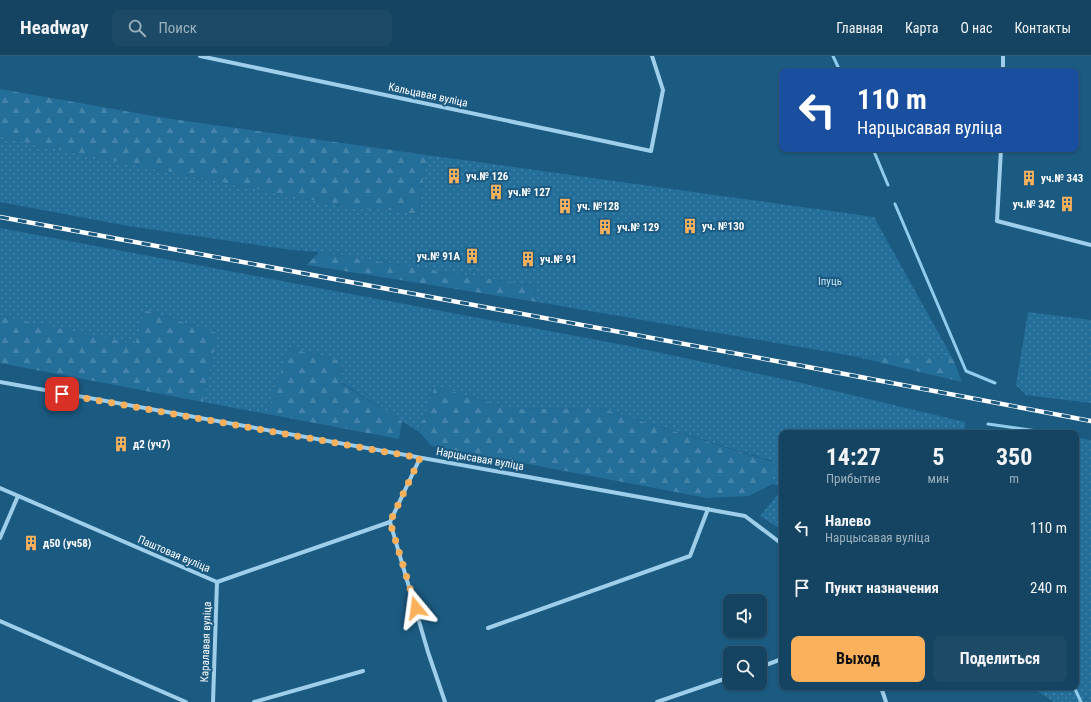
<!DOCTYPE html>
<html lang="ru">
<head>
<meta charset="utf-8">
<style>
  :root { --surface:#144461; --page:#1d4b67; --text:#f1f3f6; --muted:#9db0bd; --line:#335c76; --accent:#fbb15c }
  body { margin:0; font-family:"Roboto Condensed",sans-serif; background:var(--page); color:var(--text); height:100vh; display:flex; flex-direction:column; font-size:15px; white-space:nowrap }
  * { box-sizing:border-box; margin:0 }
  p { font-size:13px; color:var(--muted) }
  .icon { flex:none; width:22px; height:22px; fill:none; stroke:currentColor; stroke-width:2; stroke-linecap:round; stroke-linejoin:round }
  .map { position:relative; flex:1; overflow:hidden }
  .sheet { position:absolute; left:779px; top:374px; width:300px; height:260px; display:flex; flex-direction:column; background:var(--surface); border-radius:8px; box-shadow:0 1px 3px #0004,0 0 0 1px var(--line) }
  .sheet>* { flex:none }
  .banner { position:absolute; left:779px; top:12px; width:300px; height:84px; border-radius:8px; box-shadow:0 1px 3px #0004,0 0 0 1px var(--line); background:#1a4fa0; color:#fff; overflow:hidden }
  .controls { position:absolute; left:723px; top:538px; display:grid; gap:8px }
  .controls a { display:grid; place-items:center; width:44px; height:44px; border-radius:8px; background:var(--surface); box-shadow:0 1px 3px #0004,0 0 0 1px var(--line); font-size:20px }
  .pin { position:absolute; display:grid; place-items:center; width:34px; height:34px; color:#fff; margin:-17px; border-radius:8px; box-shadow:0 2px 6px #0006 }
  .me { position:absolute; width:44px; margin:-22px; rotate:344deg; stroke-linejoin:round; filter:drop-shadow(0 0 3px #0008) }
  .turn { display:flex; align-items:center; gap:14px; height:84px; padding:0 12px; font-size:18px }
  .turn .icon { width:52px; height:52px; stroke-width:2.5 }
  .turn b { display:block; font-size:28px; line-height:34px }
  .eta { display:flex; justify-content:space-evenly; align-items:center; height:68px; text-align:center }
  .eta b { font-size:24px; font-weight:700; line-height:28px }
  .action { display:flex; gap:8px; margin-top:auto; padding:8px 12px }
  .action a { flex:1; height:46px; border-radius:8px; background:var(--accent); color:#111; font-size:16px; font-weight:700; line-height:46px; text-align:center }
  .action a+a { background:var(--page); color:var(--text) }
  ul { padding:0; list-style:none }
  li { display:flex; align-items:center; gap:12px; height:60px; padding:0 12px }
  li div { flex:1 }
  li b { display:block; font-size:15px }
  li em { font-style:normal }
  header { display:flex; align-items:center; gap:24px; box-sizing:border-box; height:56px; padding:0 20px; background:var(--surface); border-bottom:1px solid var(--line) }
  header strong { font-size:19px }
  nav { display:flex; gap:22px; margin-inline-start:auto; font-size:14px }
  .search { width:280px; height:36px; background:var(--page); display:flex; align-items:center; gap:10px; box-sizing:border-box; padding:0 14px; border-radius:8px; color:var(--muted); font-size:15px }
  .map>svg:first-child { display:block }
  .forest { fill:url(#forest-firs) }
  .garden { fill:url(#garden-dots) }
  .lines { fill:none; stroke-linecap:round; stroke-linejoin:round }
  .stream { stroke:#92ccec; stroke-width:3 }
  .minor { stroke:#9fceea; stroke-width:4 }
  .rail-casing { stroke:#fff; stroke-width:4.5 }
  .rail { stroke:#1b5a81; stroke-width:3; stroke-dasharray:9; stroke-linecap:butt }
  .route { stroke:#fbb15c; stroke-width:7; stroke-dasharray:0 12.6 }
  .labels { text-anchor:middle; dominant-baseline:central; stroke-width:4; stroke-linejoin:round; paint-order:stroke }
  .street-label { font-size:11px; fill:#fff; stroke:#1b5a81 }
  .poi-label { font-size:11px; font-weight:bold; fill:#fff; stroke:#1b5a81; text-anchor:start }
  .park-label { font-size:11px; fill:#c4e4f7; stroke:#1b5a81 }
</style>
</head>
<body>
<header>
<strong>Headway</strong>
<div class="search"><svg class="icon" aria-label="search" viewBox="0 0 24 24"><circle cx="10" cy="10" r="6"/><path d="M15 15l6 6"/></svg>Поиск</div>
<nav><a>Главная</a><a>Карта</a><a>О нас</a><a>Контакты</a></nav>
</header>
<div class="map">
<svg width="1091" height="646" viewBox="0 0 1091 646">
  <defs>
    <pattern id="forest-firs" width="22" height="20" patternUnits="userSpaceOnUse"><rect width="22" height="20" fill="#246e9a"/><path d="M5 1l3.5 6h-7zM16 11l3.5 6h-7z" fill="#4584a9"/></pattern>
    <pattern id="garden-dots" width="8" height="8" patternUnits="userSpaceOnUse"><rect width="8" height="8" fill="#246e9a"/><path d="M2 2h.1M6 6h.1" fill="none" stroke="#4584a9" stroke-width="1.8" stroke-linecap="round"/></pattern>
  </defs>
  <rect width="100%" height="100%" fill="#1b5a81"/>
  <g class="forest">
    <polygon points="0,33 165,62 427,99 418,159 383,153 356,153 40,90 0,80"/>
    <polygon points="319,196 535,230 537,246 307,209"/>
    <polygon points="145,254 218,277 203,346 0,307 0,260 135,287"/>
    <polygon points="288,292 342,305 341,327 402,365 399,383 267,358"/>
    <polygon points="853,300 953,303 962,326"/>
    <polygon points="435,330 511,353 600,352 776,407 772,428 749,440 707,442 432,390 419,376"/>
  </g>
  <g class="garden">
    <polygon points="0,80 40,90 356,153 383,153 418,159 427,99 874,161 953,303 853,300 537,246 535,230 319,196 292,194 128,170 0,146"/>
    <polygon points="0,172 624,289 797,326 965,366 965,377 782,377 782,430 772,428 775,406 600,352 511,353 435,330 419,376 341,326 342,305 289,292 267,358 203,346 218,277 145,254 135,288 0,260"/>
    <polygon points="1028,256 1091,264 1091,347 1026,339 1016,329"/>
    <polygon points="1076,381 1091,384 1091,646 1054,646 1031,631 1076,631"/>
    <polygon points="779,437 782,438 782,474 760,460"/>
  </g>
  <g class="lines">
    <g class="stream">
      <polyline points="833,0 840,15"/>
      <polyline points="873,93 888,129"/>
      <polyline points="895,148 966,315 995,327"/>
      <polyline points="988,368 1037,375 1036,377"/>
      <polyline points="1074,631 1081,646"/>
    </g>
    <g class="minor">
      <polyline points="200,0 651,95 663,34 652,0"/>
      <polyline points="1003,15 1003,0"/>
      <polyline points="1001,93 997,165 1091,189"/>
      <polyline points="0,326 745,460 782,488"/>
      <polyline points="420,402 390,466 428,596 445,646"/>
      <polyline points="0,432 217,526 390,466"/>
      <polyline points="0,482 18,440"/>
      <polyline points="0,565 186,646"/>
      <polyline points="488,572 690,500 708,453"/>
      <polyline points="760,611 782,603"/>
      <polyline points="881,631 886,646"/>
      <polyline points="213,646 217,526"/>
      <polyline points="254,646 363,615"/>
      <polyline points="657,646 730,621"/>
    </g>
    <defs>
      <polyline id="rail" points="0,161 808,311 1091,365"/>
    </defs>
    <use href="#rail" class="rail-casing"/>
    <use href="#rail" class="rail"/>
  </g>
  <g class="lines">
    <polyline class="route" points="62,338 420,402 390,466 416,552"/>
  </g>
  <defs>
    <symbol id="building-bare" viewBox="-9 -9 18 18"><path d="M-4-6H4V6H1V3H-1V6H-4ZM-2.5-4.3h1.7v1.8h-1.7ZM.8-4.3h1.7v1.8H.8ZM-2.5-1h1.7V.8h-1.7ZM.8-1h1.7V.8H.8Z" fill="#fbb15c" stroke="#1b5a81" stroke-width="2.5" paint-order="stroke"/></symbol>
  </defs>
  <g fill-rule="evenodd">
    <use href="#building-bare" x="443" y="109" width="22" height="22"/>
    <use href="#building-bare" x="1018" y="111" width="22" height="22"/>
    <use href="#building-bare" x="485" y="125" width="22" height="22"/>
    <use href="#building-bare" x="1056" y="137" width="22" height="22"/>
    <use href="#building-bare" x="554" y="139" width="22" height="22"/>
    <use href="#building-bare" x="679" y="159" width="22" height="22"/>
    <use href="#building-bare" x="594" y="160" width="22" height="22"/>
    <use href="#building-bare" x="461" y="189" width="22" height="22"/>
    <use href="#building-bare" x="517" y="192" width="22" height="22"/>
    <use href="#building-bare" x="110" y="377" width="22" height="22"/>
    <use href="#building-bare" x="20" y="476" width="22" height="22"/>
  </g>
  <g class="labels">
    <g class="street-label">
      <text transform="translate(428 39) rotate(12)">Кальцавая вуліца</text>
      <text transform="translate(480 403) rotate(10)">Нарцысавая вуліца</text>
      <text transform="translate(174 498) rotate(23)">Паштовая вуліца</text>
      <text transform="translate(206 586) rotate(-88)">Каралавая вуліца</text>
    </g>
    <g class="poi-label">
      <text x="466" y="120">уч.№ 126</text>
      <text x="1041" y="122">уч.№ 343</text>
      <text x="508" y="136">уч.№ 127</text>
      <text x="1055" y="148" text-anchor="end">уч.№ 342</text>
      <text x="577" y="150">уч. №128</text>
      <text x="702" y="170">уч. №130</text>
      <text x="617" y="171">уч.№ 129</text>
      <text x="460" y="200" text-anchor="end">уч.№ 91А</text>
      <text x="540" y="203">уч.№ 91</text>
      <text x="133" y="388">д2 (уч7)</text>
      <text x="43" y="487">д50 (уч58)</text>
    </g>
    <g class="park-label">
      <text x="830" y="225">Іпуць</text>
    </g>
  </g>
</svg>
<div class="controls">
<a><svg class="icon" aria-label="sound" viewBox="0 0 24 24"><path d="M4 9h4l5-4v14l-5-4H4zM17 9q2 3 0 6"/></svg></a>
<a><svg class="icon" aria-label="search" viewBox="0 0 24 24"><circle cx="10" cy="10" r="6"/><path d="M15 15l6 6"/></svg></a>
</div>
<div class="pin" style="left:62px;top:338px;background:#d93025"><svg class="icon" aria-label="arrive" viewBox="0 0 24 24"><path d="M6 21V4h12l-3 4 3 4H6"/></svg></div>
<svg class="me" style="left:416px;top:552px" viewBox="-20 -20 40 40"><path d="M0-17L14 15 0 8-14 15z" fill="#fbb15c" stroke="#fff" stroke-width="4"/></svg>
<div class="banner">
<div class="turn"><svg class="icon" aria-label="left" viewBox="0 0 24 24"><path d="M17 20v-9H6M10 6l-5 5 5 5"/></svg><div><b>110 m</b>Нарцысавая вуліца</div></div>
</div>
<section class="sheet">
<div class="eta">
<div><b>14:27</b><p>Прибытие</p></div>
<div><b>5</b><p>мин</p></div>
<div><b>350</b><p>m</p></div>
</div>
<ul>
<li><svg class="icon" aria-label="left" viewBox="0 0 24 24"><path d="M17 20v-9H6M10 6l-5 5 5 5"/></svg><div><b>Налево</b><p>Нарцысавая вуліца</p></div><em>110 m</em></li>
<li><svg class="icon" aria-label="arrive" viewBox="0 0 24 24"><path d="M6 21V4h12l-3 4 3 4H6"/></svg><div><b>Пункт назначения</b></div><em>240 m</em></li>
</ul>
<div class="action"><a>Выход</a><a>Поделиться</a></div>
</section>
</div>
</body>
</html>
